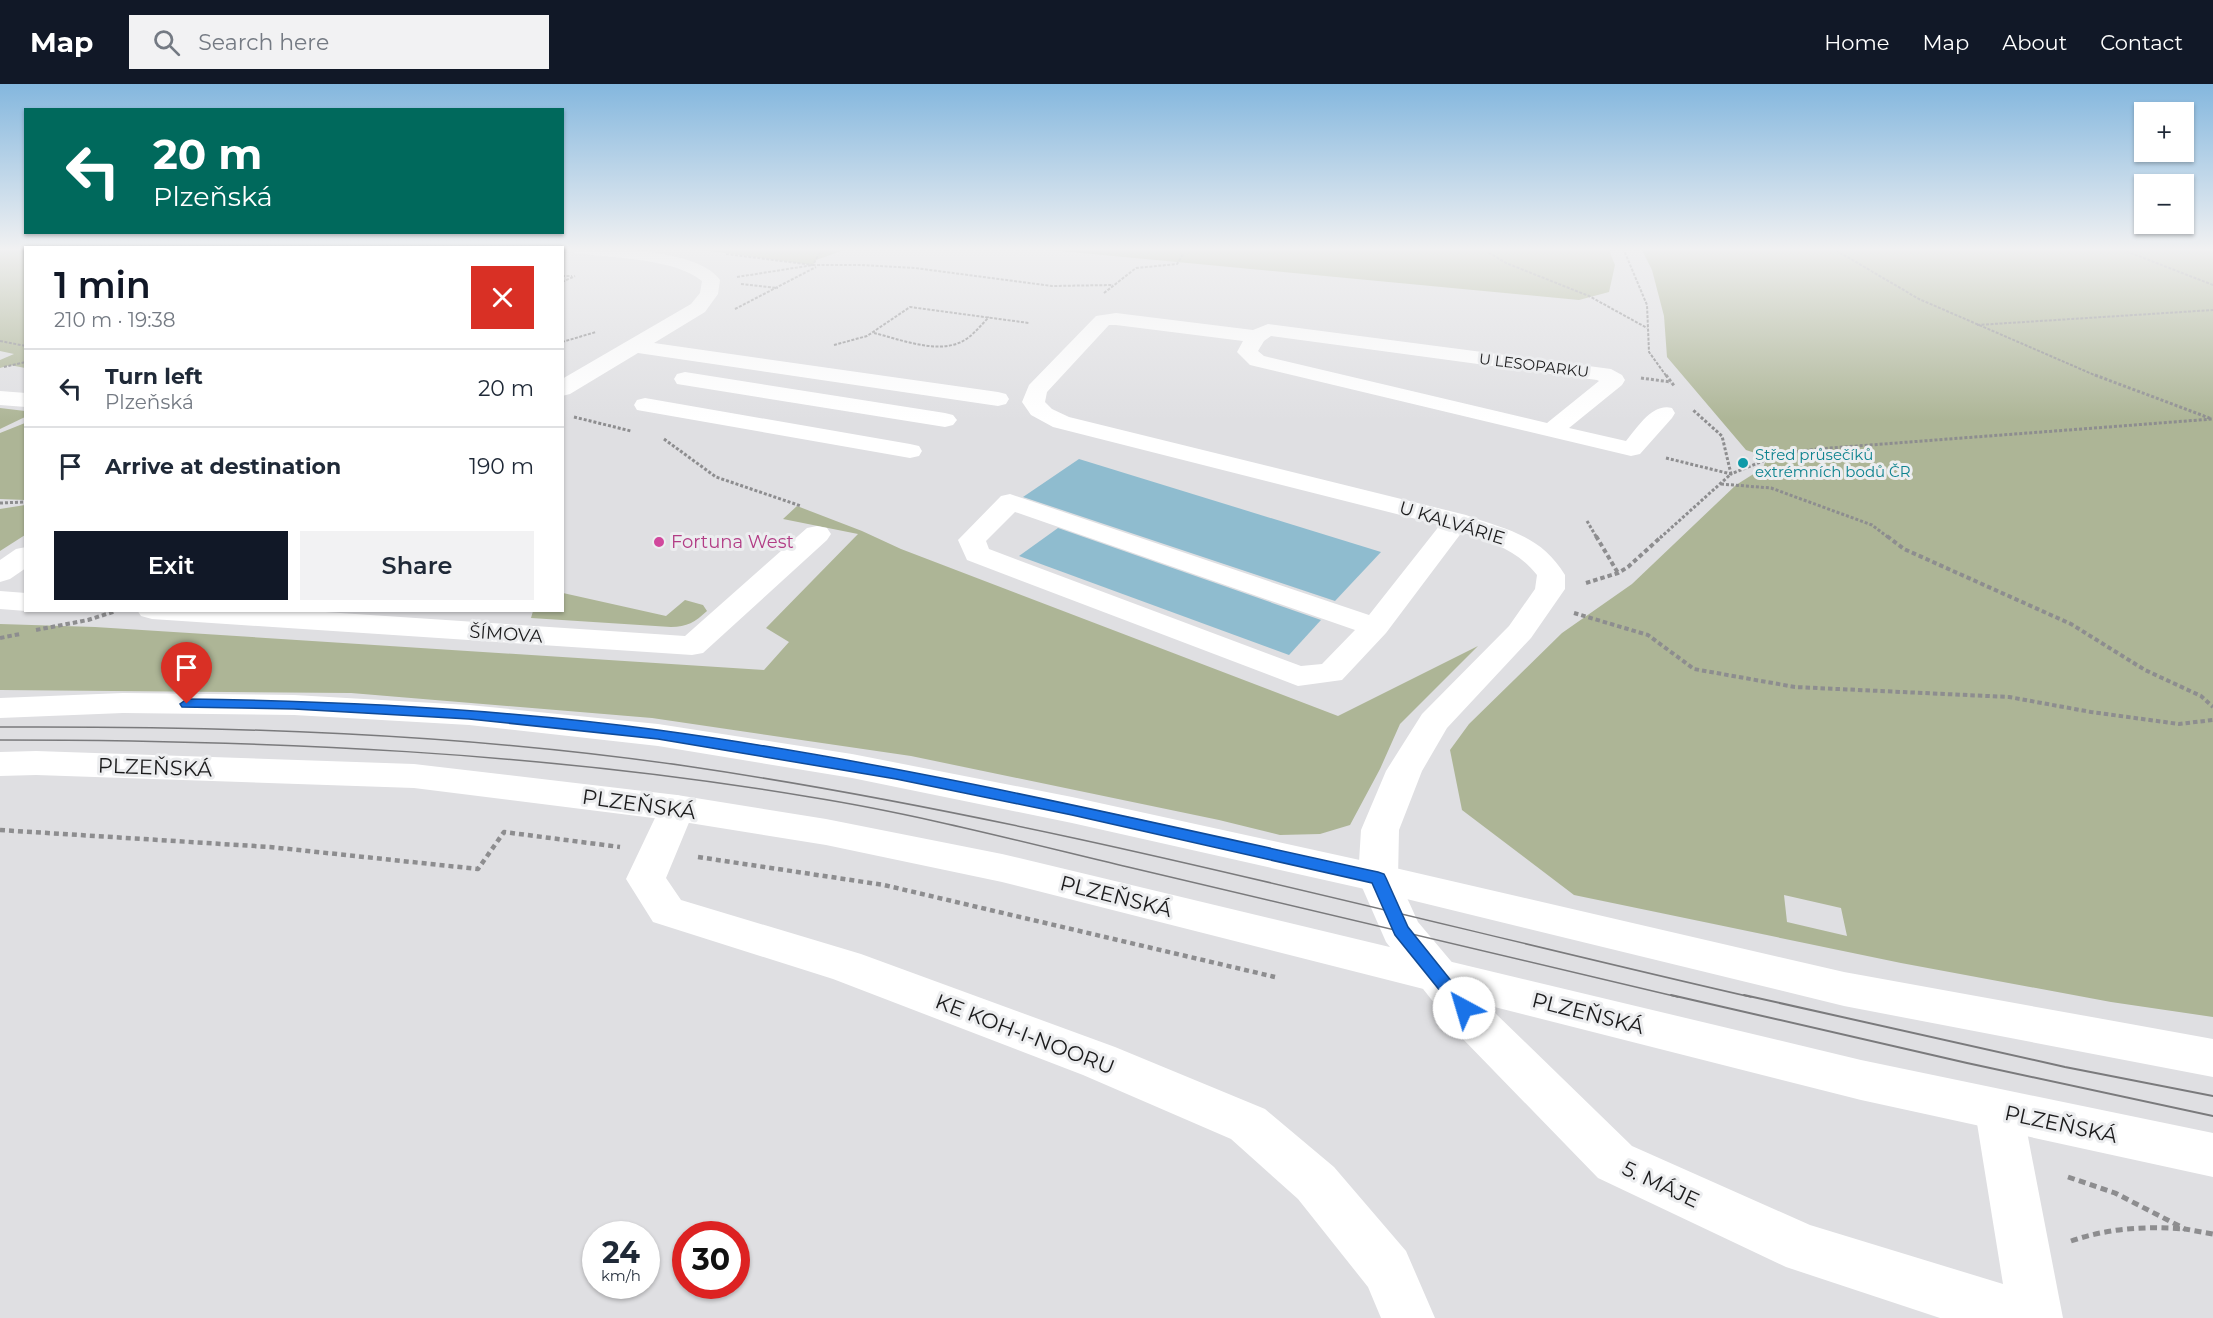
<!DOCTYPE html>
<html lang="en">
<head>
<meta charset="utf-8">
<style>
  :root { --surface:#fff; --page:#f2f2f3; --text:#1f2937; --muted:#747a83; --line:#e0e1e3; --accent:#111827 }
  body { margin:0; font-family:Montserrat,sans-serif; background:var(--page); color:var(--text); height:100vh; display:flex; flex-direction:column; font-size:22px; white-space:nowrap }
  * { box-sizing:border-box; margin:0 }
  p { font-size:20px; color:var(--muted) }
  .icon { flex:none; width:33px; height:33px; fill:none; stroke:currentColor; stroke-width:2; stroke-linecap:round; stroke-linejoin:round }
  .map { position:relative; flex:1; overflow:hidden }
  .details { position:absolute; left:24px; top:162px; width:540px; height:366px; display:flex; flex-direction:column; background:var(--surface); border-radius:0px; box-shadow:0 2px 4px #0004 }
  .details>* { flex:none }
  .banner { position:absolute; left:24px; top:24px; width:540px; height:126px; border-radius:0px; box-shadow:0 2px 4px #0004; background:#00695c; color:#fff; overflow:hidden }
  .controls { position:absolute; left:2134px; top:18px; display:grid; gap:12px }
  .controls a { display:grid; place-items:center; width:60px; height:60px; border-radius:0px; background:var(--surface); box-shadow:0 2px 4px #0004; font-size:30px }
  .speed { position:absolute; left:582px; top:1137px; display:flex; gap:12px; font-size:30px; font-weight:700; text-align:center }
  .speed>* { display:grid; place-content:center; width:78px; height:78px; border-radius:50%; background:var(--surface); box-shadow:0 2px 4px #0004; line-height:1 }
  .speed small { font-size:15px; font-weight:400 }
  .speed .limit { border:9px solid #d22; background:#fff; color:#111 }
  .pin { position:absolute; display:grid; place-items:center; width:51px; height:51px; color:#fff; margin:-62px -26px; border-radius:50% 50% 50% 0; rotate:-45deg; box-shadow:0 0 6px #0007 }
  .pin .icon { rotate:45deg }
  .me { position:absolute; width:66px; margin:-33px; rotate:321deg; stroke-linejoin:round; filter:drop-shadow(0 0 4px #0008) }
  .turn { display:flex; align-items:center; gap:21px; height:126px; padding:0 30px; font-size:27px }
  .turn .icon { width:78px; height:78px; stroke-width:2.5 }
  .turn b { display:block; font-size:42px; line-height:51px }
  .round { display:grid; place-items:center; flex:none; width:63px; height:63px; border-radius:0px; background:var(--page) }
  .overview { display:flex; align-items:center; justify-content:space-between; height:102px; padding:0 30px }
  h1 { font-size:36px; font-weight:600; line-height:45px; color:var(--accent) }
  .button { display:flex; gap:12px; margin-top:auto; padding:12px 30px }
  .button a { flex:1; height:69px; border-radius:0px; background:var(--accent); color:#fff; font-size:24px; font-weight:600; line-height:69px; text-align:center }
  .button a+a { background:var(--page); color:var(--text) }
  ul { padding:0; list-style:none }
  li { display:flex; align-items:center; gap:18px; height:78px; padding:0 30px; border-top:2px solid var(--line) }
  li div { flex:1 }
  li b { display:block; font-size:22px }
  li em { font-style:normal }
  header { display:flex; align-items:center; gap:36px; box-sizing:border-box; height:84px; padding:0 30px; background:var(--accent); color:#fff }
  header strong { font-size:28px }
  nav { display:flex; gap:33px; margin-inline-start:auto; font-size:21px }
  .search { width:420px; height:54px; background:var(--page); display:flex; align-items:center; gap:15px; box-sizing:border-box; padding:0 21px; border-radius:0px; color:var(--muted); font-size:22px }
  .map>svg:first-child { display:block }
  .green { fill:#adb596; fill-rule:evenodd }
  .water { fill:#8fbccf }
  .lines { fill:none; stroke-linecap:round; stroke-linejoin:round }
  .path-far4 { stroke:#8d8d8f; stroke-width:2; stroke-dasharray:3 1.5; stroke-linecap:butt }
  .path-far3 { stroke:#8d8d8f; stroke-width:3; stroke-dasharray:3 2; stroke-linecap:butt }
  .path-far2 { stroke:#8d8d8f; stroke-width:4; stroke-dasharray:4.5 3; stroke-linecap:butt }
  .path-far1 { stroke:#8d8d8f; stroke-width:4.5; stroke-dasharray:5 4; stroke-linecap:butt }
  .path { stroke:#8d8d8f; stroke-width:5; stroke-dasharray:7 4.5; stroke-linecap:butt }
  .minor { fill:#fff; fill-rule:evenodd }
  .major { fill:#fff; fill-rule:evenodd }
  .tram-far1 { stroke:#7a7a7c; stroke-width:1.5 }
  .tram { stroke:#7a7a7c; stroke-width:2 }
  .route { fill:#1a73e8; stroke:#114b97; stroke-width:1.5 }
  .culture-dot { fill:#0f9aa8; stroke:#ecedef; stroke-width:2 }
  .hotel-dot { fill:#d1479c; stroke:#ecedef; stroke-width:2 }
  .labels { text-anchor:middle; dominant-baseline:central; stroke-width:6; stroke-linejoin:round; paint-order:stroke }
  .far-street-label { font-size:15px; fill:#1b1b1c; stroke:#ecedef }
  .far-culture-label { font-size:15px; fill:#0d838f; stroke:#ecedef; text-anchor:start }
  .street-label { font-size:18px; fill:#1b1b1c; stroke:#ecedef }
  .hotel-label { font-size:18px; fill:#b23c85; stroke:#ecedef; text-anchor:start }
  .near-street-label { font-size:21px; fill:#1b1b1c; stroke:#ecedef }
</style>
</head>
<body>
<header>
<strong>Map</strong>
<div class="search"><svg class="icon" aria-label="search" viewBox="0 0 24 24"><circle cx="10" cy="10" r="6"/><path d="M15 15l6 6"/></svg>Search here</div>
<nav><a>Home</a><a>Map</a><a>About</a><a>Contact</a></nav>
</header>
<div class="map">
<svg width="2213" height="1234" viewBox="0 0 2213 1234">
  <rect width="100%" height="100%" fill="#dfdfe2"/>
  <g class="green">
    <polygon points="0,164 25,164 25,284 10,281 0,284 0,276 14,270 0,267"/>
    <polygon points="850,164 816,176 813,181 696,165"/>
    <polygon points="1029,164 1608,164 1615,181 1609,208 1579,216"/>
    <path d="M1641,164h572v769l-102,-15 -210,-39 -327,-68 -112,-85 -12,-60 19,-26 93,-91 70,-49 104,-99 27,-17 4,-11 -21,-7 -79,-93 -3,-41 -12,-46zM1784,811l57,13 6,28 -60,-14z"/>
    <polygon points="0,324 25,327 25,333 0,345"/>
    <polygon points="25,339 25,416 0,415 0,349"/>
    <polygon points="25,421 25,451 0,467 0,425"/>
    <polygon points="797,422 862,447 901,465 1338,632 1478,562 1400,640 1380,685 1350,741 1320,750 1280,751 1219,736 911,672 652,634 351,609 0,606 0,540 95,543 764,586 789,558 766,544 858,450 783,435"/>
    <path d="M563,509l103,23 19,-16 18,5 4,6c-12,11 -20,16 -36,16l-140,-9 2,-7 29,-1z"/>
  </g>
  <g class="water">
    <polygon points="1079,375 1381,468 1335,517 1023,413"/>
    <polygon points="1058,444 1321,536 1289,571 1019,472"/>
  </g>
  <g class="lines">
    <g class="path-far4">
      <polyline points="1481,164 1506,179 1589,212 1647,244"/>
      <polyline points="1623,164 1647,221 1649,268 1667,293"/>
      <polyline points="1832,164 1919,215 2099,293"/>
      <polyline points="2118,164 2213,201"/>
      <polyline points="726,170 813,181 822,164"/>
      <polyline points="562,192 572,192"/>
      <polyline points="737,193 813,181 862,181 915,184 1052,202 1113,201"/>
      <polyline points="562,198 575,192"/>
      <polyline points="741,200 778,204"/>
      <polyline points="1104,209 1136,184 1177,180 1187,164"/>
      <polyline points="735,225 816,183"/>
      <polyline points="1977,241 2213,226"/>
      <path d="M874,249c25,6 62,21 87,9 11,-5 20,-17 28,-25"/>
      <polyline points="0,257 26,262"/>
      <polyline points="562,258 596,248"/>
      <polyline points="834,261 867,252 910,223 1029,239"/>
      <polyline points="4,283 26,278"/>
    </g>
    <g class="path-far3">
      <polyline points="1666,291 1675,303"/>
      <polyline points="2095,291 2212,335"/>
      <polyline points="1641,294 1671,298"/>
      <polyline points="574,333 631,347"/>
      <polyline points="664,355 716,393 801,422"/>
      <polyline points="1666,374 1731,390 1780,370 1817,365 2213,335"/>
      <polyline points="1721,400 1771,404 1872,441 1889,454"/>
      <polyline points="0,419 26,418"/>
      <polyline points="1587,437 1597,454"/>
      <polyline points="1660,454 1731,390 1722,352 1693,326"/>
    </g>
    <g class="path-far2">
      <polyline points="1596,452 1618,489"/>
      <polyline points="1887,452 1904,465 2071,540 2145,586 2201,612 2213,623"/>
      <polyline points="1586,499 1618,489 1628,483 1662,452"/>
      <polyline points="1574,529 1648,551 1694,585 1795,603 2009,613 2091,628 2179,640 2213,636"/>
      <polyline points="36,546 88,536 116,527"/>
      <polyline points="0,554 20,550"/>
    </g>
    <g class="path-far1">
      <polyline points="0,746 270,763 478,785 504,748 620,763"/>
      <polyline points="698,773 884,801 1275,893"/>
    </g>
    <g class="path">
      <polyline points="2068,1093 2115,1109 2185,1145 2213,1150"/>
      <path d="M2071,1157c38,-13 74,-15 114,-12"/>
    </g>
    <g class="minor">
      <path d="M566,164c37,0 132,0 154,32l-2,14 -13,18 -51,31 344,49 8,2 3,5 -3,5 -8,2 -360,-53 -68,41 -8,2v-17l129,-75 9,-11 2,-12c-28,-23 -91,-23 -127,-28z"/>
      <path d="M1116,229l137,17 15,-6 343,45 11,6 3,5 -3,5 -53,43 57,13c12,-14 26,-38 46,-33l3,5 -3,5 -32,36 -9,2 -381,-91 -13,-13 6,-11 -127,-16h-7l-62,67 -2,10 7,7 17,8 397,98c41,15 75,20 99,60v14l-34,49 -84,90 -25,43 -23,59 -1,48 20,44 75,89 139,135 178,79 193,59 -28,-173 7,-15 17,-6 17,6 7,15 40,207h-123l-154,-51 -188,-89 -137,-141 -75,-95 -28,-64 3,-48 25,-59 36,-57 87,-88 26,-37 2,-14c-21,-26 -45,-32 -75,-43l-76,101 -44,47 -44,6 -331,-126 -9,-20 43,-44 9,-2 359,121 71,-90 -387,-98 -22,-12 -9,-13 7,-17 67,-69zM1271,252l326,44 2,1 -52,42 -283,-67 -6,-5 6,-10zM1015,428l340,118 -33,34 -21,2 -312,-117 -3,-8z"/>
      <polygon points="685,288 945,329 953,331 957,336 953,341 945,343 677,300 674,295 677,290"/>
      <polygon points="0,307 26,309 26,323 0,321"/>
      <polygon points="645,314 910,360 919,362 922,367 919,372 910,374 637,326 634,321 637,316"/>
      <polygon points="817,442 827,444 831,450 827,456 703,569 692,571 152,535 141,532 137,526 295,526 685,552 807,444"/>
      <polygon points="26,463 26,484 10,495 0,498 0,476 16,465"/>
      <polygon points="0,507 26,509 26,526 27,526 26,527 0,525"/>
      <polygon points="677,711 690,715 695,724 666,794 681,816 861,870 1115,963 1265,1025 1334,1083 1406,1167 1435,1234 1381,1234 1368,1203 1298,1115 1231,1055 1083,991 833,895 653,838 626,795 664,715"/>
    </g>
    <g class="major">
      <polygon points="123,609 294,611 469,621 658,640 852,670 1072,713 1378,780 1844,888 2213,955 2213,993 1844,922 1378,808 1072,739 852,694 658,662 469,641 294,631 123,629 0,634 0,614"/>
      <polygon points="36,667 414,680 677,711 826,735 1002,770 1861,976 2213,1049 2213,1093 1861,1016 1002,798 826,761 677,737 414,704 36,691 0,692 0,668"/>
    </g>
    <g class="tram-far1">
      <path d="M0,643c229,-1 459,6 686,39 360,53 711,150 1065,231"/>
      <path d="M0,656c271,0 543,12 810,57 107,17 213,45 318,70 183,43 366,86 550,130"/>
    </g>
    <g class="tram">
      <polyline points="1671,911 1967,979 2213,1032"/>
      <polyline points="1744,911 2065,983 2213,1012"/>
    </g>
  </g>
  <linearGradient id="sky" x2="0" y2="1"><stop stop-color="#84b7de"/><stop offset="0.49" stop-color="#f1f1f2"/><stop offset="1" stop-color="#f1f1f2" stop-opacity="0"/></linearGradient>
  <rect width="2213" height="337" fill="url(#sky)"/>
  <path class="route" d="M187,615c157,2 315,10 471,31 243,33 482,90 720,142l6,2 2,4 22,49 65,81 -3,5 -6,2 -6,-2 -63,-78 -23,-52 -300,-68 -176,-36 -238,-40 -189,-20 -175,-10 -112,-2 -2,-3z"/>
  <circle class="culture-dot" cx="1743" cy="379" r="6"/>
  <circle class="hotel-dot" cx="659" cy="458" r="6"/>
  <g class="labels">
    <g class="far-street-label">
      <text transform="translate(1534 281) rotate(7)">U LESOPARKU</text>
    </g>
    <g class="far-culture-label">
      <text x="1755" y="370">Střed průsečíků<tspan x="1755" dy="17">extrémních bodů ČR</tspan></text>
    </g>
    <g class="street-label">
      <text transform="translate(1452 439) rotate(17)">U KALVÁRIE</text>
      <text transform="translate(506 550) rotate(4)">ŠÍMOVA</text>
    </g>
    <g class="hotel-label">
      <text x="671" y="458">Fortuna West</text>
    </g>
    <g class="near-street-label">
      <text transform="translate(155 683) rotate(2)">PLZEŇSKÁ</text>
      <text transform="translate(639 720) rotate(8)">PLZEŇSKÁ</text>
      <text transform="translate(1116 812) rotate(14)">PLZEŇSKÁ</text>
      <text transform="translate(1588 929) rotate(14)">PLZEŇSKÁ</text>
      <text transform="translate(1025 950) rotate(21)">KE KOH-I-NOORU</text>
      <text transform="translate(2061 1040) rotate(12)">PLZEŇSKÁ</text>
      <text transform="translate(1661 1100) rotate(25)">5. MÁJE</text>
    </g>
  </g>
</svg>
<div class="controls">
<a>+</a>
<a>−</a>
</div>
<div class="speed"><div>24<small>km/h</small></div><div class="limit">30</div></div>
<div class="pin" style="left:187px;top:620px;background:#d93025"><svg class="icon" aria-label="arrive" viewBox="0 0 24 24"><path d="M6 21V4h12l-3 4 3 4H6"/></svg></div>
<svg class="me" style="left:1464px;top:924px" viewBox="-20 -20 40 40"><circle r="19" fill="#fff"/><path d="M0-13L10 11 0 6-10 11z" fill="#1a73e8"/></svg>
<div class="banner">
<div class="turn"><svg class="icon" aria-label="left" viewBox="0 0 24 24"><path d="M17 20v-9H6M10 6l-5 5 5 5"/></svg><div><b>20 m</b>Plzeňská</div></div>
</div>
<section class="details">
<div class="overview"><div><h1>1 min</h1><p>210 m · 19:38</p></div><a class="round" style="background:#d93025;color:#fff"><svg class="icon" aria-label="close" viewBox="0 0 24 24"><path d="M6 6l12 12M18 6L6 18"/></svg></a></div>
<ul>
<li><svg class="icon" aria-label="left" viewBox="0 0 24 24"><path d="M17 20v-9H6M10 6l-5 5 5 5"/></svg><div><b>Turn left</b><p>Plzeňská</p></div><em>20 m</em></li>
<li><svg class="icon" aria-label="arrive" viewBox="0 0 24 24"><path d="M6 21V4h12l-3 4 3 4H6"/></svg><div><b>Arrive at destination</b></div><em>190 m</em></li>
</ul>
<div class="button"><a>Exit</a><a>Share</a></div>
</section>
</div>
</body>
</html>
